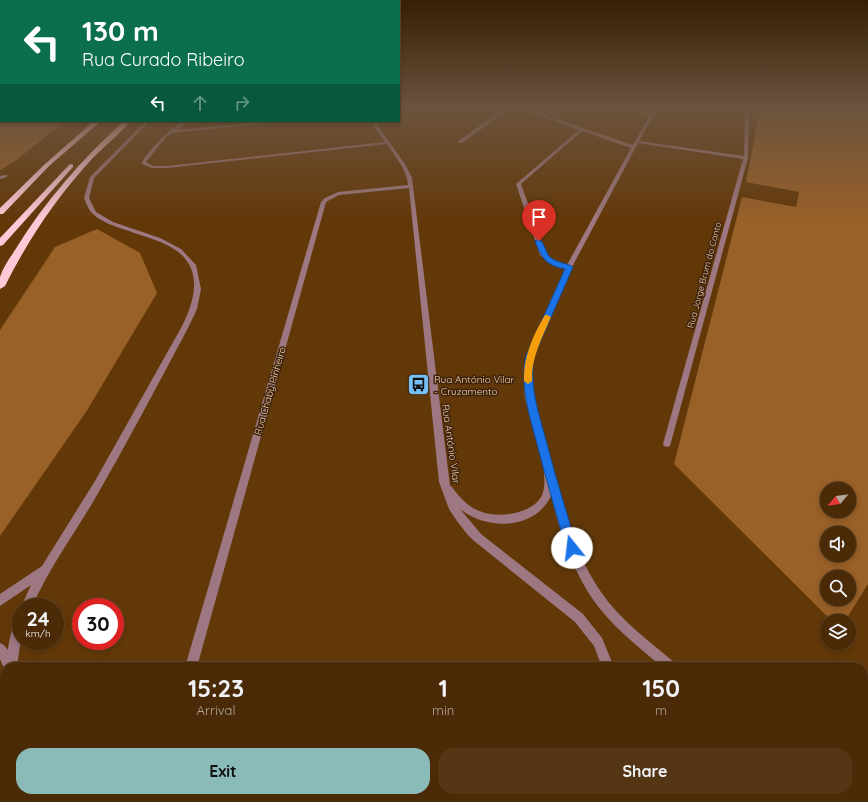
<!DOCTYPE html>
<html lang="en">
<head>
<meta charset="utf-8">
<style>
  :root { --surface:#4a2a07; --page:#543615; --text:#f1f3f6; --muted:#b2a79b; --line:#614628; --accent:#8bbbb9 }
  body { margin:0; font-family:Quicksand,sans-serif; background:var(--page); color:var(--text); height:100vh; display:flex; flex-direction:column; font-size:15px; white-space:nowrap }
  * { box-sizing:border-box; margin:0 }
  p { font-size:13px; color:var(--muted) }
  .icon { flex:none; width:22px; height:22px; fill:none; stroke:currentColor; stroke-width:2; stroke-linecap:round; stroke-linejoin:round }
  .map { position:relative; flex:1; overflow:hidden }
  .sheet { position:absolute; left:0px; top:662px; width:868px; height:140px; display:flex; flex-direction:column; background:var(--surface); border-radius:16px 16px 0 0; box-shadow:0 2px 6px #0003,0 0 0 1px var(--line) }
  .sheet>* { flex:none }
  .top-card { position:absolute; left:0px; top:0px; width:400px; height:122px; box-shadow:0 2px 6px #0003,0 0 0 1px var(--line); background:#0b6e4f; color:#fff; overflow:hidden }
  .needle { width:26px; rotate:241deg }
  .controls { position:absolute; left:820px; top:482px; display:grid; gap:8px }
  .controls a { display:grid; place-items:center; width:36px; height:36px; border-radius:50%; background:var(--surface); box-shadow:0 2px 6px #0003,0 0 0 1px var(--line); font-size:20px }
  .speed { position:absolute; left:12px; top:598px; display:flex; gap:8px; font-size:20px; font-weight:700; text-align:center }
  .speed>* { display:grid; place-content:center; width:52px; height:52px; border-radius:50%; background:var(--surface); box-shadow:0 2px 6px #0003,0 0 0 1px var(--line); line-height:1 }
  .speed small { font-size:10px; font-weight:400 }
  .speed .limit { border:6px solid #d22; background:#fff; color:#111 }
  .pin { position:absolute; display:grid; place-items:center; width:34px; height:34px; color:#fff; margin:-41px -17px; border-radius:50% 50% 50% 0; rotate:-45deg; box-shadow:0 0 4px #0007 }
  .pin .icon { rotate:45deg }
  .me { position:absolute; width:44px; margin:-22px; rotate:344deg; stroke-linejoin:round; filter:drop-shadow(0 0 3px #0008) }
  .turn { display:flex; align-items:center; gap:14px; height:84px; padding:0 16px; font-size:18px }
  .turn .icon { width:52px; height:52px; stroke-width:2.5 }
  .turn b { display:block; font-size:28px; line-height:34px }
  .lanes { display:flex; align-items:center; height:38px; padding:0 16px; background:#0003; justify-content:center; gap:20px; direction:ltr }
  .lanes .off { opacity:.35 }
  .eta { display:flex; justify-content:space-evenly; align-items:center; height:68px; text-align:center }
  .eta b { font-size:24px; font-weight:800; line-height:28px }
  .action { display:flex; gap:8px; margin-top:auto; padding:8px 16px }
  .action a { flex:1; height:46px; border-radius:16px; background:var(--accent); color:#111; font-size:16px; font-weight:800; line-height:46px; text-align:center }
  .action a+a { background:var(--page); color:var(--text) }
  .map>svg:first-child { display:block }
  .green { fill:#996028; fill-rule:evenodd }
  .lines { fill:none; stroke-linecap:round; stroke-linejoin:round }
  .minor { fill:#9d7882; fill-rule:evenodd }
  .tertiary { fill:#9d7882; fill-rule:evenodd }
  .motorway { fill:#ffcad7; fill-rule:evenodd }
  .route { fill:#1a73e8; stroke:#114b97 }
  .slow { fill:#f59e0b }
  .labels { text-anchor:middle; dominant-baseline:central; stroke-width:3; stroke-linejoin:round; paint-order:stroke }
  .far-street-label { font-size:9px; fill:#f1d0b4; stroke:#3d240c }
  .poi-label { font-size:10px; fill:#f1d0b4; stroke:#3d240c; text-anchor:start }
  .street-label { font-size:10px; fill:#f1d0b4; stroke:#3d240c }
</style>
</head>
<body>
<div class="map">
<svg width="868" height="802" viewBox="0 0 868 802">
  <rect width="100%" height="100%" fill="#633809"/>
  <g class="green">
    <polygon points="0,109 1,121 65,121 14,162 0,170"/>
    <path d="M760,109h108v475l-23,37h-13l-158,-157 68,-267 54,10 3,-15 -53,-10zM827,489h22v22h-22zM827,533h22v22h-22zM827,577h22v22h-22z"/>
    <polygon points="97,229 140,253 157,293 86,412 0,536 0,330 55,247"/>
    <polygon points="868,719 868,802 612,802 611,797 863,797 863,720"/>
  </g>
  <g class="lines">
    <g class="minor">
      <polygon points="504,109 509,109 462,143 458,143 458,141"/>
      <path d="M521,109h6l106,36 17,-30 -18,-6h6l14,4 3,-4h4l-10,14 -10,18 105,15 1,-47h4l-1,49 -78,288 -3,1 -3,-1 -1,-2 80,-285 -105,-16 -66,124 -38,89c-3,17 -3,33 1,50 5,19 11,37 16,56 12,45 23,91 50,130 19,28 48,49 74,71l2,4h-15c-21,-18 -43,-35 -61,-57 -26,-32 -40,-74 -50,-114 -17,35 -65,34 -91,13l21,25 102,80 19,24 12,29h-12l-8,-21 -19,-24 -102,-82 -6,-6 -10,-13 -8,-12 -10,-27 -30,-294 -70,7 -13,7 -129,465h-12l136,-465 4,-4 13,-6 70,-7c-1,-16 -13,-28 -21,-41l-220,24h-15l-10,-4 1,-4c9,-12 31,-39 47,-39l-14,9 98,-9h15l-117,12 -6,4 -20,25 7,4h14l218,-24 -15,-21h4l31,43 7,14 38,308 2,1c8,11 17,21 30,25 19,7 59,1 62,-24 3,-29 -12,-60 -19,-89 -2,-14 -1,-29 1,-43l39,-88 -11,-2 -14,-11 -24,-71 63,-54zM582,131l49,17 -64,117 -9,-2 -12,-9 -25,-70z"/>
      <polygon points="5,175 7,175 7,177 0,179 0,176"/>
      <polygon points="146,797 160,797 159,802 145,802"/>
    </g>
    <g class="tertiary">
      <path d="M146,121h4l-56,57 -5,20 7,14 17,10 47,16 21,11 15,16 5,24 -4,20 -9,19c-31,58 -62,117 -95,174 -21,35 -45,68 -61,105h-11v1v-1l10,-22 -31,21v-12l42,-28 53,-85 86,-153c13,-25 23,-57 -4,-77 -14,-10 -32,-14 -48,-20 -12,-4 -26,-8 -36,-17 -4,-3 -7,-11 -9,-16l6,-21z"/>
      <path d="M21,614v24l-4,29h-12v4l-5,-12v-16l4,2 4,5c1,-12 5,-23 9,-34z"/>
      <polygon points="868,691 868,703 863,704 863,692"/>
      <polygon points="5,697 5,719 0,722 0,700"/>
      <polygon points="0,791 5,792 5,797 60,797 62,802 0,802"/>
      <polygon points="196,797 252,797 249,802 193,802"/>
    </g>
    <g class="motorway">
      <polygon points="94,121 101,121 49,166 3,214 0,214 0,208 45,164"/>
      <path d="M124,121h7c-12,14 -27,25 -40,39 -35,38 -63,80 -86,126l-5,3c0,-4 0,-9 0,-12 3,-10 10,-19 15,-27 30,-49 67,-91 109,-129z"/>
      <polygon points="71,164 73,165 73,167 3,245 0,246 0,238 69,165"/>
    </g>
  </g>
  <linearGradient id="sky" x2="0" y2="1"><stop stop-color="#361f05"/><stop offset="0.49" stop-color="#6b533e"/><stop offset="1" stop-color="#6b533e" stop-opacity="0"/></linearGradient>
  <rect width="868" height="221" fill="url(#sky)"/>
  <path class="route" d="M539,239c6,4 6,14 12,19 7,5 16,5 22,9l-39,89c-5,31 5,58 13,88 9,35 20,69 30,104l-1,3 -4,2 -4,-2 -2,-3c-10,-35 -20,-69 -29,-104 -8,-30 -17,-57 -11,-88l39,-87c-19,-4 -23,-10 -30,-28z"/>
  <path class="slow" d="M545,315h2l4,2c-9,21 -20,41 -19,64l-4,3 -4,-3c-1,-23 9,-46 21,-66z"/>
  <defs>
    <symbol id="bus-square" viewBox="-11 -11 22 22"><rect x="-9" y="-9" width="18" height="18" rx="4" fill="#75c0f6" stroke="#3d240c"/><path d="M-5-6H5V4H4V6H2V4H-2V6H-4V4H-5ZM-3.5-4V0h7V-4ZM-3.5 1.2v1.5H-2V1.2ZM2 1.2v1.5H3.5V1.2Z" fill="#111"/></symbol>
  </defs>
  <g fill-rule="evenodd">
    <use href="#bus-square" x="406" y="372" width="25" height="25"/>
  </g>
  <g class="labels">
    <g class="far-street-label">
      <text transform="translate(704 275) rotate(-75)">Rua Jorge Brum do Canto</text>
    </g>
    <g class="poi-label">
      <text x="434" y="379">Rua António Vilar<tspan x="434" dy="12">- Cruzamento</tspan></text>
    </g>
    <g class="street-label">
      <text transform="translate(270 391) rotate(-74)">Rua Chaby Pinheiro</text>
      <text transform="translate(451 444) rotate(82)">Rua António Vilar</text>
    </g>
  </g>
</svg>
<div class="controls">
<a><svg class="needle" viewBox="-14 -14 28 28"><path d="M0-13l5 13h-10z" fill="#e53935"/><path d="M0 13l5-13h-10z" fill="#b2a79b"/></svg></a>
<a><svg class="icon" aria-label="sound" viewBox="0 0 24 24"><path d="M4 9h4l5-4v14l-5-4H4zM17 9q2 3 0 6"/></svg></a>
<a><svg class="icon" aria-label="search" viewBox="0 0 24 24"><circle cx="10" cy="10" r="6"/><path d="M15 15l6 6"/></svg></a>
<a><svg class="icon" aria-label="layers" viewBox="0 0 24 24"><path d="M12 4l9 5-9 5-9-5zM3 14l9 5 9-5"/></svg></a>
</div>
<div class="speed"><div>24<small>km/h</small></div><div class="limit">30</div></div>
<div class="pin" style="left:539px;top:241px;background:#d93025"><svg class="icon" aria-label="arrive" viewBox="0 0 24 24"><path d="M6 21V4h12l-3 4 3 4H6"/></svg></div>
<svg class="me" style="left:572px;top:548px" viewBox="-20 -20 40 40"><circle r="19" fill="#fff"/><path d="M0-13L10 11 0 6-10 11z" fill="#1a73e8"/></svg>
<div class="top-card">
<div class="turn"><svg class="icon" aria-label="left" viewBox="0 0 24 24"><path d="M17 20v-9H6M10 6l-5 5 5 5"/></svg><div><b>130 m</b>Rua Curado Ribeiro</div></div>
<div class="lanes"><svg class="icon" aria-label="left" viewBox="0 0 24 24"><path d="M17 20v-9H6M10 6l-5 5 5 5"/></svg><svg class="icon off" aria-label="ahead" viewBox="0 0 24 24"><path d="M12 20V5M6 11l6-6 6 6"/></svg><svg class="icon off" aria-label="right" viewBox="0 0 24 24"><path d="M7 20v-9h11M14 6l5 5-5 5"/></svg></div>
</div>
<section class="sheet">
<div class="eta">
<div><b>15:23</b><p>Arrival</p></div>
<div><b>1</b><p>min</p></div>
<div><b>150</b><p>m</p></div>
</div>
<div class="action"><a>Exit</a><a>Share</a></div>
</section>
</div>
</body>
</html>
